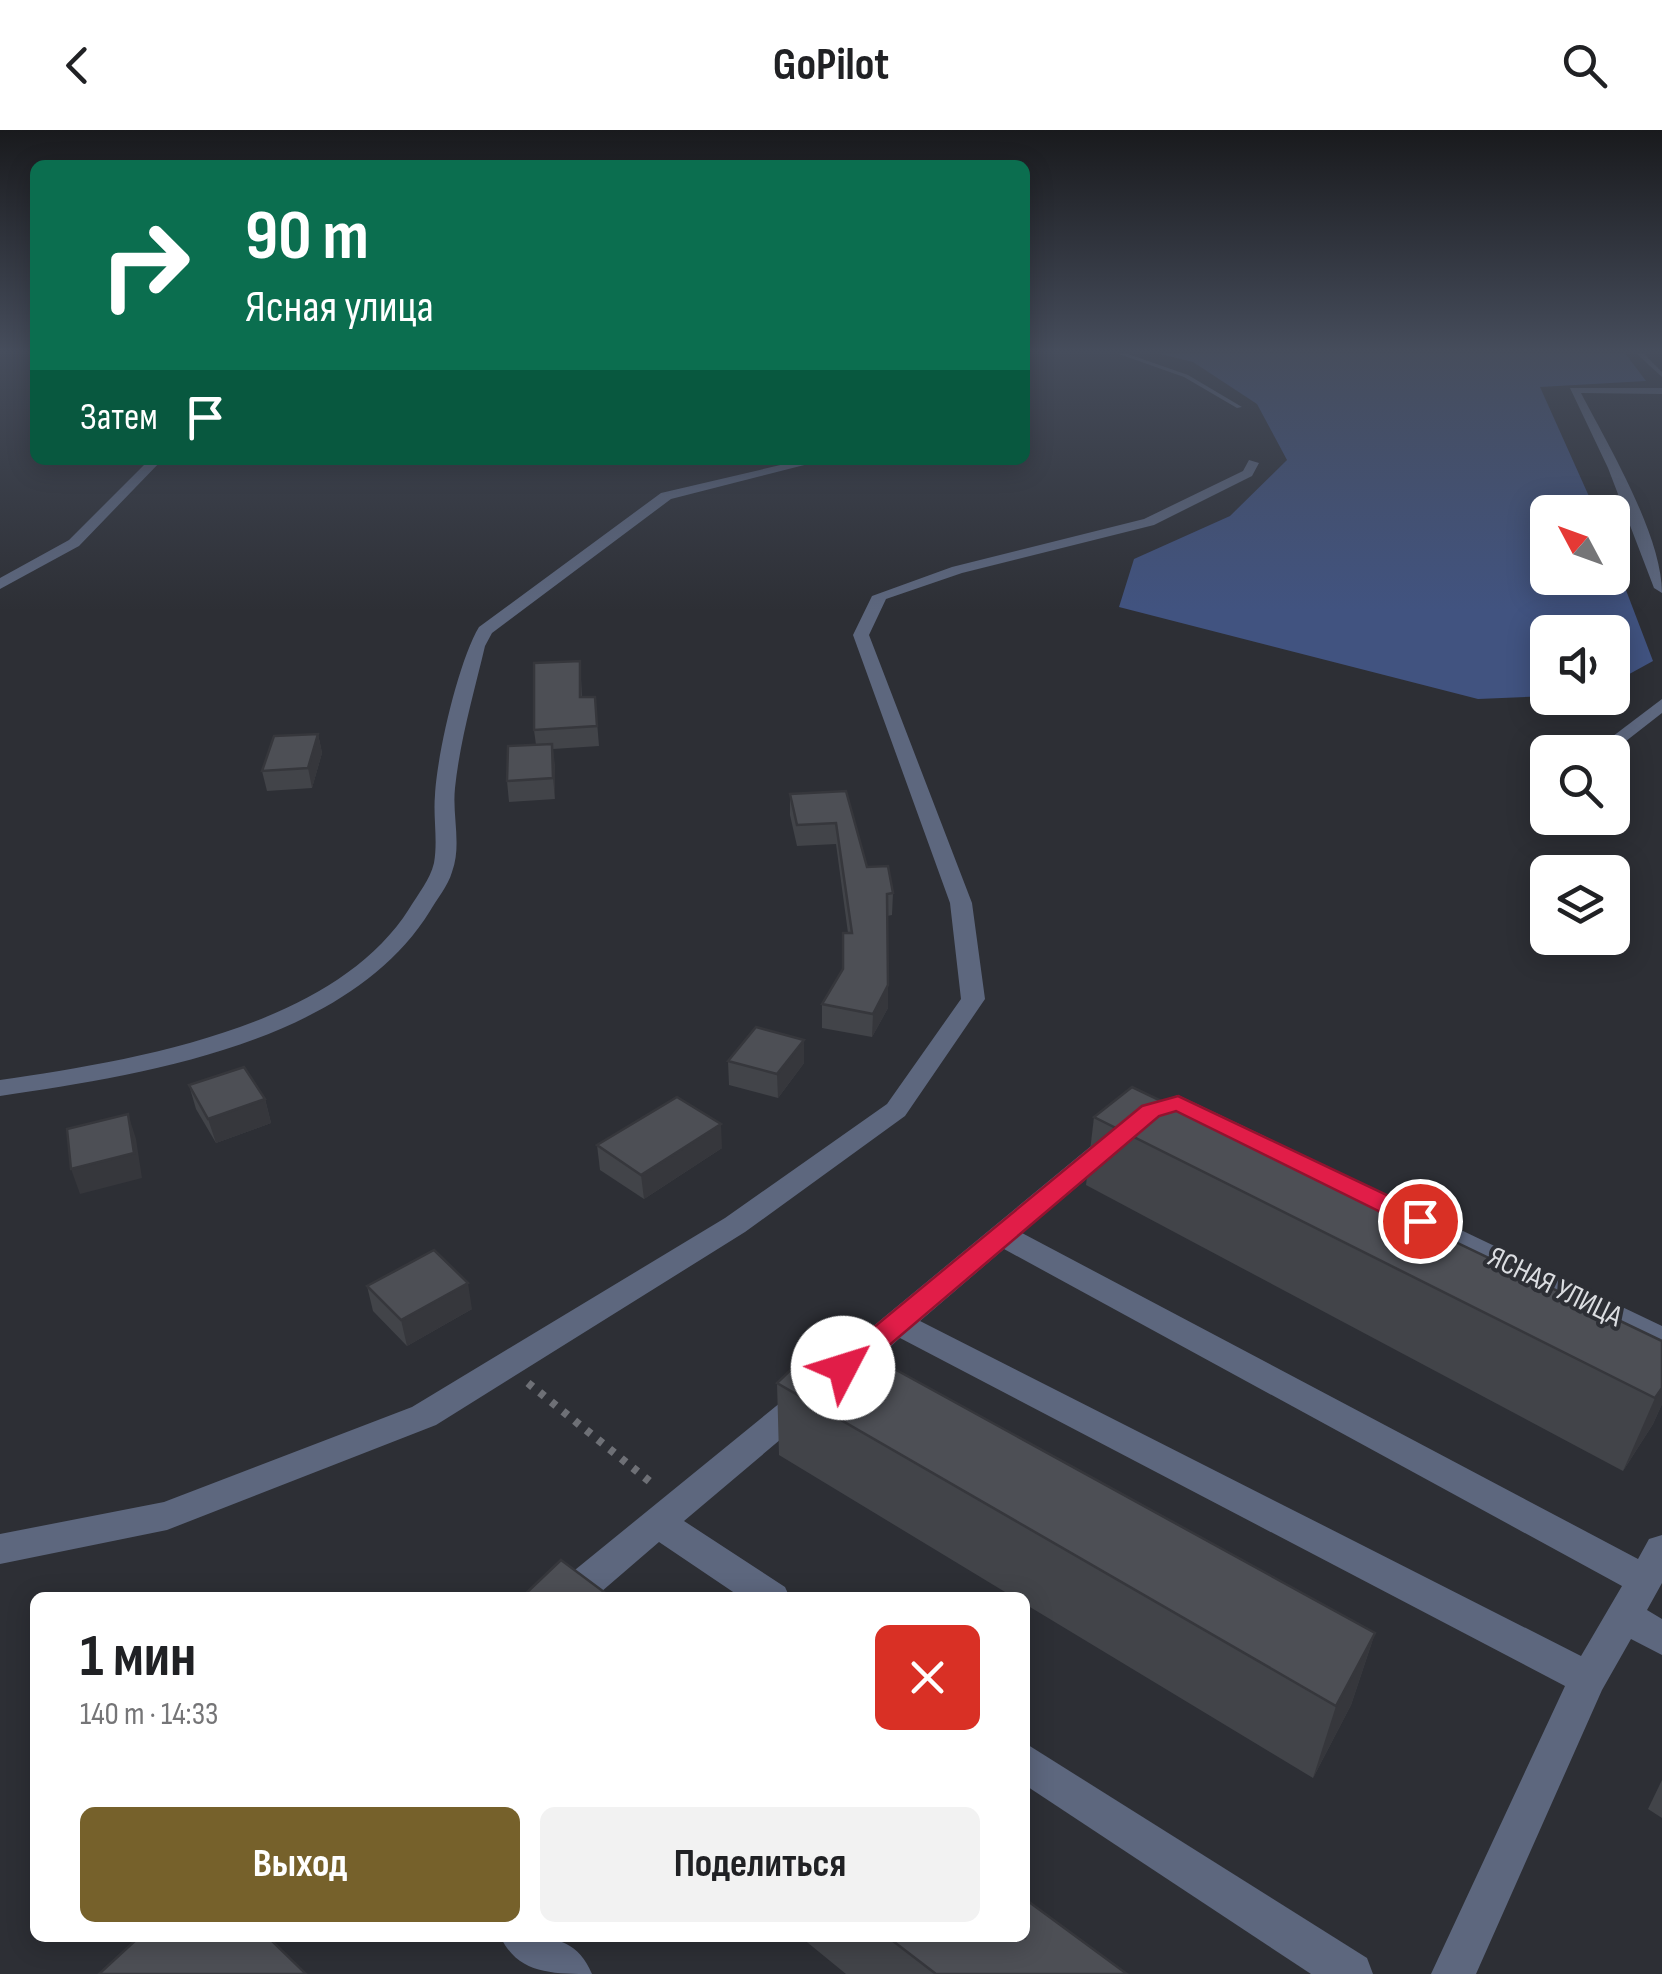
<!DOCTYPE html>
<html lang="ru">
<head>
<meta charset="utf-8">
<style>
  :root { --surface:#fff; --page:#f2f2f2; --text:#202124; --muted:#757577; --accent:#76612b }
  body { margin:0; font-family:"Sofia Sans Condensed",sans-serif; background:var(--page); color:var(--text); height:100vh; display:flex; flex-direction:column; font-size:38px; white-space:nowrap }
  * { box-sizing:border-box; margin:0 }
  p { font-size:32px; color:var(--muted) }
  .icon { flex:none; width:55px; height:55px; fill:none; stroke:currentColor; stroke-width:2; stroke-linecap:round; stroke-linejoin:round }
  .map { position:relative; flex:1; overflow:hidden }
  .drawer { position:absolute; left:30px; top:1462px; width:1000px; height:350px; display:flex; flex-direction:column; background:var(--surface); border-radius:15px; box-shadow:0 5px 25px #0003 }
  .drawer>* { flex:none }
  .hud { position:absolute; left:30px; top:30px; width:1000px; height:305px; border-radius:15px; box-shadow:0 5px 25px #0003; background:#0b6e4f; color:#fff; overflow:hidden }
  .needle { width:65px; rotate:311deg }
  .fabs { position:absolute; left:1530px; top:365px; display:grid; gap:20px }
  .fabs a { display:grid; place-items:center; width:100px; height:100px; border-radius:15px; background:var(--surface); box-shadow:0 5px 25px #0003; font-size:50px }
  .pin { position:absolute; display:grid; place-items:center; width:85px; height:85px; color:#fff; margin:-42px; border:5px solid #fff; border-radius:50%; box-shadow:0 2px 10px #0007 }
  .me { position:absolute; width:110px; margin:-55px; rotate:50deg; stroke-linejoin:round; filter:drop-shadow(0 0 8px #0008) }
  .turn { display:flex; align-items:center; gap:35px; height:210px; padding:0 50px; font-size:45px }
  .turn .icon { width:130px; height:130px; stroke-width:2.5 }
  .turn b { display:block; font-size:70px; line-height:85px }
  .then { display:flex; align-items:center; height:95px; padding:0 50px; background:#0003; gap:20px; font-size:38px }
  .round { display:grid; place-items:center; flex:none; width:105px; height:105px; border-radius:15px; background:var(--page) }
  .summary { display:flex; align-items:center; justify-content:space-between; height:170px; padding:0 50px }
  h1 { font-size:60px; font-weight:700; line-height:75px }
  .primary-button { display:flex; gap:20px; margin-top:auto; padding:20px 50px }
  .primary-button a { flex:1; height:115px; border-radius:15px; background:var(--accent); color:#fff; font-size:40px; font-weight:700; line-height:115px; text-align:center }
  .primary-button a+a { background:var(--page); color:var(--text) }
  header { display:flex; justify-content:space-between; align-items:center; height:130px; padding:0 50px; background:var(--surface); font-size:45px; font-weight:700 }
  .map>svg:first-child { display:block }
  .green { fill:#415380 }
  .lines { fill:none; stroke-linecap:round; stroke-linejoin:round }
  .path { stroke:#6e7076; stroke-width:8; stroke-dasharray:6 9; stroke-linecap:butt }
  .service { fill:#5d677e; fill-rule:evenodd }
  .minor { fill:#5d677e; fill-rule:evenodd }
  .wall { fill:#424449 }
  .shaded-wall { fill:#36373c }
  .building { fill:#4d4f55; stroke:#36373c; stroke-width:2.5 }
  .route { fill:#e11d48; stroke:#92132f; stroke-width:2.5 }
  .labels { text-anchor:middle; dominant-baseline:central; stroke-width:8; stroke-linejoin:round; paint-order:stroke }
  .street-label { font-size:30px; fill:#dbdde1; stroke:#2d2f35 }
</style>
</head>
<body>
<header><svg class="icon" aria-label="back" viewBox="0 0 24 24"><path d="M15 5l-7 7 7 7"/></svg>GoPilot<svg class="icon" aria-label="search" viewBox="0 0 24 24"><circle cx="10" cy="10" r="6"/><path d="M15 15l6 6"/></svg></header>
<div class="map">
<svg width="1662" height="1844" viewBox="0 0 1662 1844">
  <rect width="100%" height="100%" fill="#2d2f35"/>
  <polygon class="green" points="1156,223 1625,223 1646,251 1540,257 1596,382 1548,382 1548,448 1612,448 1613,426 1653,531 1613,553 1612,502 1548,502 1547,566 1478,569 1119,477 1134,429 1230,386 1287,330 1257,274 1193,232"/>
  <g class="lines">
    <polyline class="path" points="528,1253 654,1355"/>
    <g class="service">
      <polygon points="1116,223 1125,223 1188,245 1242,277 1237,278 1184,247"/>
      <polygon points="1636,223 1643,223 1662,242 1662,247"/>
    </g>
    <g class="minor">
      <path d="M1570,258h92v6l-81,-1c27,52 81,142 81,200l-8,-5 -46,-120z"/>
      <polygon points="149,330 162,330 79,416 0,459 0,448 69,410"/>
      <path d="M802,330h22l-153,39 -179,134 -7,13c-11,47 -25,94 -30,142 -3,28 7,57 -3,84 -4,14 -15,27 -22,39 -82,133 -289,164 -430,185v-16c129,-19 333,-51 409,-171 9,-15 21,-29 25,-46 4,-23 -1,-46 1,-68 2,-41 24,-135 44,-168l182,-134z"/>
      <polygon points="1249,330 1259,333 1252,346 1154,395 962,443 886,469 869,505 972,773 985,869 905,986 745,1102 436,1295 167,1400 0,1434 0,1404 164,1372 412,1277 725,1088 887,974 961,869 950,773 853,505 872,466 952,437 1144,389 1243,341"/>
      <polygon points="1662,569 1662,583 1612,622 1592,622"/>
      <polygon points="1178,965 1662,1196 1662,1220 1177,983 1143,995 1130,987 1134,981"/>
      <path d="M1112,1004l13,9 -3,6 -100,84 616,326 11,-20 13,-4v48l-15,27 15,9v36l-31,-16 -29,51 -126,284h-45l134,-288 -665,-348c-20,17 -48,53 -75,44l-5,-8 5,-8 277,-229zM1004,1119l618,337 -41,70 -661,-335z"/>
      <polygon points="802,1261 813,1264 818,1273 813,1282 684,1391 785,1457 790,1468 742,1468 659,1412 594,1468 549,1468 554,1457 791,1264"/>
      <polygon points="1025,1613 1367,1828 1373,1844 1311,1844 1025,1655"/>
      <path d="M501,1808c39,-2 74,-6 91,36 -40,0 -73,0 -91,-36z"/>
    </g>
  </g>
  <g class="wall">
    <polygon points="580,531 582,567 595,567 599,616 553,619 555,669 509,672 507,651 536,615 534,600"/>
    <polygon points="318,604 322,623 312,658 267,661 262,641"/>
    <polygon points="846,661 867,737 893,763 892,785 887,786 888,878 872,907 822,898 822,874 843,839 848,803 836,714 797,716 790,685 790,664"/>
    <polygon points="728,931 804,933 778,968 729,955"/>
    <polygon points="189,955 265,969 271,993 216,1013 196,979"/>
    <polygon points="1094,987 1662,1211 1662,1274 1653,1294 1623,1341 1086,1055"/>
    <polygon points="597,1015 722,1018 644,1069 600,1040"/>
    <polygon points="367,1156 472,1179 407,1216 373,1181"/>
    <polygon points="777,1253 1375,1503 1351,1575 1313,1648 1025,1474 1025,1468 1015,1468 779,1325"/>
    <polygon points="1662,1650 1662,1688 1648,1679"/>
    <polygon points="802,1808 1025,1808 1127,1844 846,1844"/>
  </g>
  <g class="shaded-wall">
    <polygon points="318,604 322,623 312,658 308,638"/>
    <polygon points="552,614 555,634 555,669 553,648"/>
    <polygon points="888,855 888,878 872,907 873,884"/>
    <polygon points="804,910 804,933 778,968 777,944"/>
    <polygon points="265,969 271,993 216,1013 208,989"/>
    <polygon points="128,984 136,1009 142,1048 80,1064 71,1039"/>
    <polygon points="721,994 722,1018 644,1069 641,1045"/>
    <polygon points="468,1153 472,1179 407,1216 401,1190"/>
    <polygon points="1662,1258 1662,1274 1653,1294 1623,1341 1655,1268"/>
    <polygon points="1375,1503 1351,1575 1313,1648 1336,1576"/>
  </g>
  <g class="building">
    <polygon points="580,531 580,567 595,567 597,596 534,600 534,533"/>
    <polygon points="318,604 308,638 262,641 274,606"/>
    <polygon points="552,614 553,648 507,651 508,616"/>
    <polygon points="846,661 867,737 888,736 893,763 887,764 888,855 873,884 822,874 843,839 843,803 852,803 836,693 797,695 790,664"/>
    <polygon points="756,897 804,910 777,944 728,931"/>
    <polygon points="244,937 265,969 208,989 189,955"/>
    <polygon points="1132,957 1662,1211 1662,1258 1655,1268 1094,987"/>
    <polygon points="677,967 721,994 641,1045 597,1015"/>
    <polygon points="128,984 134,1023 71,1039 67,999"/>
    <polygon points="434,1120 468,1153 401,1190 367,1156"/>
    <polygon points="829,1203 1375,1503 1336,1576 777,1253"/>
    <polygon points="561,1430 612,1468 521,1468"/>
    <polygon points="1025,1769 1127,1844 936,1844 889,1808 1025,1808"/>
    <polygon points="138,1808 269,1808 306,1844 99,1844"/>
  </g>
  <linearGradient id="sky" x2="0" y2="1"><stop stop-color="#191a1d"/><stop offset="0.46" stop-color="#464d5c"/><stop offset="1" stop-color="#464d5c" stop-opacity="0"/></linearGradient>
  <rect width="1662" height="481" fill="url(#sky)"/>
  <polygon class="route" points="1178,966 1429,1085 1433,1091 1429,1097 1411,1097 1176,981 1159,986 853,1246 833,1246 829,1238 833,1231 1142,976"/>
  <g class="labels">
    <g class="street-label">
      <text transform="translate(1555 1157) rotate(26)">ЯСНАЯ УЛИЦА</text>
    </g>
  </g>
</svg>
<div class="fabs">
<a><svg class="needle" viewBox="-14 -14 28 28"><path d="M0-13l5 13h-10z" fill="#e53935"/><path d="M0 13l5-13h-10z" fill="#757577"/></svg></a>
<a><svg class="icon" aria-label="sound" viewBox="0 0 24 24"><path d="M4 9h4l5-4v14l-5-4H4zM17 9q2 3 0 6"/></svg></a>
<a><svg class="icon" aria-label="search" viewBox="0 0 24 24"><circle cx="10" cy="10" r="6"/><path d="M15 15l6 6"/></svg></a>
<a><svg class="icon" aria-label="layers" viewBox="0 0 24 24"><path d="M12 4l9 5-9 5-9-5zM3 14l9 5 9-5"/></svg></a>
</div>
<div class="pin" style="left:1420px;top:1091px;background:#d93025"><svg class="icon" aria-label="arrive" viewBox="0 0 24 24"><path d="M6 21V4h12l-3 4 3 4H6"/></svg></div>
<svg class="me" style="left:843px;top:1238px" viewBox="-20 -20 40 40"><circle r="19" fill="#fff"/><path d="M0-13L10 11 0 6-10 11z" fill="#e11d48"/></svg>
<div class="hud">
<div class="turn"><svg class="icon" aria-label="right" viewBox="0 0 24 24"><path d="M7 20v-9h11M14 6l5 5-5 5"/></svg><div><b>90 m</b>Ясная улица</div></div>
<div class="then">Затем<svg class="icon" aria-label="arrive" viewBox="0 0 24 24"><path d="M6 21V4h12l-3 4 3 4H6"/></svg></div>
</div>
<section class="drawer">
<div class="summary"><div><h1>1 мин</h1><p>140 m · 14:33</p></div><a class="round" style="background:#d93025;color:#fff"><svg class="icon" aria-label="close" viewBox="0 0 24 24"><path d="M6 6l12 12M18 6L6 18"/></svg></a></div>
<div class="primary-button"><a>Выход</a><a>Поделиться</a></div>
</section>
</div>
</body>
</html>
